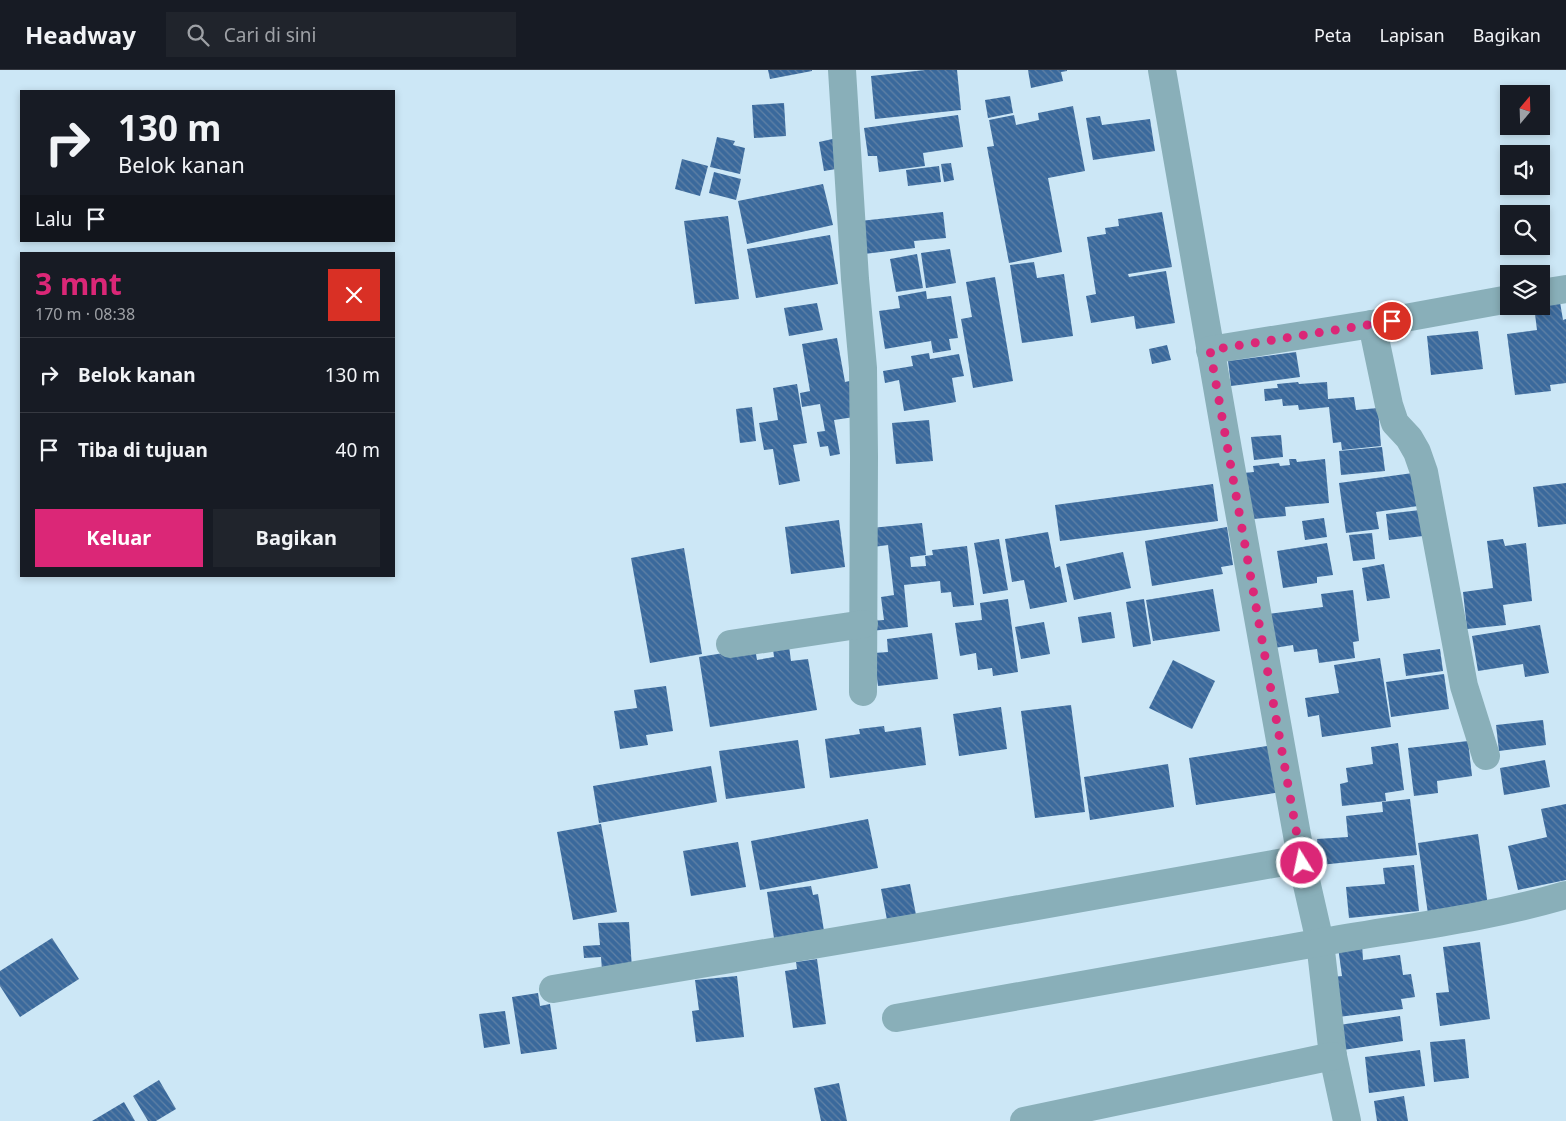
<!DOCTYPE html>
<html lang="id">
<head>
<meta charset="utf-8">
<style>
  :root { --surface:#171b24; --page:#20242c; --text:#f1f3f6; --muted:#9ea1a6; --line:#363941; --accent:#db2777 }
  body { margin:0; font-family:"Noto Sans",sans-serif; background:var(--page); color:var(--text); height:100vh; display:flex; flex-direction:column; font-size:19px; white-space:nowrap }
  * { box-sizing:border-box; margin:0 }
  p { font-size:16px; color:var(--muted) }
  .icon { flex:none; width:28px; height:28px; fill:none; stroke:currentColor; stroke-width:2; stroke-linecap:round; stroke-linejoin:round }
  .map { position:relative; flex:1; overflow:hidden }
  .sheet { position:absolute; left:20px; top:182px; width:375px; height:325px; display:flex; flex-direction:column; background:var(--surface); border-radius:0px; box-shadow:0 2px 8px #0003 }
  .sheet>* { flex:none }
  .hud { position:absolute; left:20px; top:20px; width:375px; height:152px; border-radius:0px; box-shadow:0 2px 8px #0003; background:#171b24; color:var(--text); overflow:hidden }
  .needle { width:32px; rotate:19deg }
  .controls { position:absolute; left:1500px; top:15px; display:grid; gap:10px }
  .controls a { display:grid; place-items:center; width:50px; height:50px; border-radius:0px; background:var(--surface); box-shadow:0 2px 8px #0003; font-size:25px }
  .pin { position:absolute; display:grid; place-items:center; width:42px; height:42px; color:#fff; margin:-21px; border:2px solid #fff; border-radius:50%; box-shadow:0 1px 5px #0007 }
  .me { position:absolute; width:55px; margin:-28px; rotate:350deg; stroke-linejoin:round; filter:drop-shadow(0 0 4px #0008) }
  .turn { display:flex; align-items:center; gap:18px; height:105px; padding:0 15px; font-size:22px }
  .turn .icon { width:65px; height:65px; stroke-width:2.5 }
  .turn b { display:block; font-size:35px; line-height:42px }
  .then { display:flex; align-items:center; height:48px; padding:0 15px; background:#0003; gap:10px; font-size:19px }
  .round { display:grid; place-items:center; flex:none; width:52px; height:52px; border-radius:0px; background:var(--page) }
  .overview { display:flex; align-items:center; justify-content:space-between; height:85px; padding:0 15px }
  h1 { font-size:30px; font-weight:700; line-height:38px; color:var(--accent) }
  .button { display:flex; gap:10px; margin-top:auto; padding:10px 15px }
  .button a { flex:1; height:58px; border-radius:0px; background:var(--accent); color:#fff; font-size:20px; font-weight:700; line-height:58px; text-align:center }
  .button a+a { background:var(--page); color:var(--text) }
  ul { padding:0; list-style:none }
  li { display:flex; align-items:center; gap:15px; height:75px; padding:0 15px; border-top:1px solid var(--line) }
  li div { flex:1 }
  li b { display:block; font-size:19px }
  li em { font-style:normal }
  header { display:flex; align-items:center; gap:30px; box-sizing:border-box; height:70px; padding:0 25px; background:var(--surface); border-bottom:1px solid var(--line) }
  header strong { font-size:24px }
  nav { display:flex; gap:28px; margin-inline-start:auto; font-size:18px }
  .search { width:350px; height:45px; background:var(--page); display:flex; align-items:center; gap:12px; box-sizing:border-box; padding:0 18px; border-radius:0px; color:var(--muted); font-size:19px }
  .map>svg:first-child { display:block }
  .building { fill:url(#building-back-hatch) }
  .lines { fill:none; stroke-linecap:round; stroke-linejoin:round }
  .minor { stroke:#89afb9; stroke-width:28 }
  .route { stroke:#db2777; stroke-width:9; stroke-dasharray:0 16.2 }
</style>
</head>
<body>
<header>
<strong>Headway</strong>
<div class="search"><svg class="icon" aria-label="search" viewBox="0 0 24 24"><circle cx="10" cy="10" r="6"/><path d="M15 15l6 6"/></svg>Cari di sini</div>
<nav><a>Peta</a><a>Lapisan</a><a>Bagikan</a></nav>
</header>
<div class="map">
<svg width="1566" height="1051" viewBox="0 0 1566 1051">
  <defs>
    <pattern id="building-back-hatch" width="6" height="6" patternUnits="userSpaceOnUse" patternTransform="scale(1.25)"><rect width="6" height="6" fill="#3a699c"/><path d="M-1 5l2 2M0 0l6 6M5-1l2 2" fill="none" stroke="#6182a6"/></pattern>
  </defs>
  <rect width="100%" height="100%" fill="#cce7f6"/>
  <g class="building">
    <polygon points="768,0 812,0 812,1 770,9"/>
    <polygon points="925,0 957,0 961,40 875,49 871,6"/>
    <polygon points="1028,0 1067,0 1067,1 1061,2 1063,11 1031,18"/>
    <polygon points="1010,26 1013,43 988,48 985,30"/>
    <polygon points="784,33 786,66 754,68 752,35"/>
    <polygon points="1073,36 1085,101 1048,108 1062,182 1009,193 987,77 994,76 989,50 1014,45 1016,55 1039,50 1038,43"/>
    <polygon points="958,45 963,77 923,83 925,96 879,102 877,86 868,86 864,58"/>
    <polygon points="1100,46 1102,55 1150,49 1155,81 1093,90 1086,48"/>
    <polygon points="717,67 735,71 733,75 745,78 740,104 710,97"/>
    <polygon points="837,68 842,98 824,101 819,72"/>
    <polygon points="682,89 708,96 700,126 675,119"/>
    <polygon points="951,93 954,110 944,112 941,94"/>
    <polygon points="939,96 941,112 908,116 906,100"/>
    <polygon points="714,102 741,109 736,130 709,123"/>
    <polygon points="823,114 833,155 747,174 738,131"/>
    <polygon points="943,142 946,168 914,171 915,178 864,184 860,151"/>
    <polygon points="1162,142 1172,197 1128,204 1129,207 1166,201 1175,253 1136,259 1134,246 1091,253 1086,226 1096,224 1087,167 1106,164 1105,158 1119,156 1118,149"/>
    <polygon points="728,146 739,229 695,234 684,151"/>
    <polygon points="830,165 838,214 756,228 747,179"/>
    <polygon points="950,179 956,213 926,218 921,183"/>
    <polygon points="917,184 923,218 896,222 890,189"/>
    <polygon points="1034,192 1037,208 1064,204 1073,266 1022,273 1010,195"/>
    <polygon points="995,207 1013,311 973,318 961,249 972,247 966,212"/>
    <polygon points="926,221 927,229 951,226 958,268 949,269 951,280 933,283 931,271 885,279 879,241 900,238 898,226"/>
    <polygon points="1560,232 1563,250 1566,249 1566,313 1550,315 1551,321 1515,325 1507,264 1537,260 1534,236"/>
    <polygon points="817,233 823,260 789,266 784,238"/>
    <polygon points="1478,261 1483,299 1431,305 1427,266"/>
    <polygon points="837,268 845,312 854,310 861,346 834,350 840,384 830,386 828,376 820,377 817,362 825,361 820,334 802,337 800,323 810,321 802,274"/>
    <polygon points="1167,275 1171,290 1152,294 1149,279"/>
    <polygon points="1296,282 1300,307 1231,316 1228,291"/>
    <polygon points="929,283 930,289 959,284 964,306 952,308 956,332 904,341 899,310 885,313 883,301 913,296 911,286"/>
    <polygon points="1298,312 1299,314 1327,312 1328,329 1354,327 1356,340 1378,338 1381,376 1342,380 1341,372 1333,373 1329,337 1299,340 1298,335 1283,336 1282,329 1265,331 1264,319 1278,318 1277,314"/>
    <polygon points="797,314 807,373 793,375 800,411 779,415 773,379 764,380 759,353 778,350 773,318"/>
    <polygon points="752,337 756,371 740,373 736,339"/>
    <polygon points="929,350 933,391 896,394 892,353"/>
    <polygon points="1281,365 1283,387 1254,390 1251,367"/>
    <polygon points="1382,377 1385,401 1341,405 1339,381"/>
    <polygon points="1289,389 1296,389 1297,392 1325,389 1329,433 1285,437 1286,446 1243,450 1243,403 1254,402 1253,396 1279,393 1280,396 1290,395"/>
    <polygon points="1413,403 1418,436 1376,442 1379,459 1346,463 1339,413"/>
    <polygon points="1566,413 1566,454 1538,457 1533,417"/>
    <polygon points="1213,414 1218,451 1060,471 1055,435"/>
    <polygon points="1420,440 1423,466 1389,470 1386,444"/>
    <polygon points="1324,448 1327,467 1305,470 1302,451"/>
    <polygon points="839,450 845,497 791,504 785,457"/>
    <polygon points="922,453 926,485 910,487 911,497 926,496 925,486 933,485 932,480 967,476 974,535 953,537 951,522 941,523 940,511 904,515 908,557 871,561 870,551 884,550 881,527 894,525 888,475 873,477 871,458"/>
    <polygon points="1227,457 1233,495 1221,497 1223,504 1152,516 1145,471"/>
    <polygon points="1048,462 1055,498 1060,496 1067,532 1030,539 1024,510 1012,512 1005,469"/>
    <polygon points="1372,463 1375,489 1353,491 1349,465"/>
    <polygon points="999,469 1008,520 983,524 974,473"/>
    <polygon points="1503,469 1505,476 1526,473 1532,531 1503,535 1506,555 1467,559 1463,522 1493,518 1487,471"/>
    <polygon points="1327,473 1333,505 1317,507 1317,513 1283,518 1277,481"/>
    <polygon points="684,478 702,584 650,593 631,488"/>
    <polygon points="1123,482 1131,518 1074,530 1066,494"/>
    <polygon points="1384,494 1390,528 1367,531 1362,498"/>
    <polygon points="1213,519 1220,561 1153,571 1146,530"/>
    <polygon points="1353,520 1359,571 1353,572 1355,588 1319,593 1317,579 1294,582 1293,575 1274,578 1269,544 1323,537 1321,524"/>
    <polygon points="1008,529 1018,602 993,606 992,598 978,600 976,583 960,586 955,553 982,550 980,533"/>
    <polygon points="1144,529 1151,574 1133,577 1126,532"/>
    <polygon points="1111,542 1115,568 1082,573 1078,547"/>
    <polygon points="1044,552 1050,584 1021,589 1015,557"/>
    <polygon points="1540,555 1549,603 1525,607 1523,594 1478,601 1472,566"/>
    <polygon points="932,563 938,609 878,616 874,583 888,582 887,569"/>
    <polygon points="789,576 791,591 808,589 817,640 710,657 699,587 755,578 757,590 774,587 773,579"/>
    <polygon points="1440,579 1443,601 1406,606 1403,584"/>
    <polygon points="1380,588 1391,657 1322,667 1319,645 1308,647 1305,628 1339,623 1334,595"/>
    <polygon points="1173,590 1215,611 1192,659 1149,638"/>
    <polygon points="1444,604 1449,639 1391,647 1386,612"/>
    <polygon points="666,616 673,661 646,665 648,675 620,679 614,641 637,638 634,620"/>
    <polygon points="1071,635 1085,742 1035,748 1021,641"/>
    <polygon points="1001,637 1007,679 959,686 953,644"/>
    <polygon points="1543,650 1546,675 1499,681 1496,655"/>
    <polygon points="884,656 885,662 921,657 926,695 830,708 825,669 860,664 859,659"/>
    <polygon points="798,670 805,718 726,729 719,681"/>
    <polygon points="1468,671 1472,706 1437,711 1438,723 1414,726 1408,678"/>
    <polygon points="1398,673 1404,720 1385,723 1386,731 1342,736 1340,714 1348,712 1346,698 1373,694 1371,677"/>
    <polygon points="1274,675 1281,722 1196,735 1189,688"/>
    <polygon points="1545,690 1550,717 1504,725 1500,698"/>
    <polygon points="1168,694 1174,737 1090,750 1084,707"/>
    <polygon points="711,696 717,732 599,753 593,716"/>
    <polygon points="1410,729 1417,785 1320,795 1317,769 1348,767 1346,746 1383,742 1382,732"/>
    <polygon points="1566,734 1566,810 1518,820 1508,776 1547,767 1541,739"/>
    <polygon points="868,749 878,798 760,820 751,771"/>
    <polygon points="601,754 617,842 573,850 557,762"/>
    <polygon points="1478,764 1488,836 1428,844 1418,773"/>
    <polygon points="738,772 746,817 691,826 683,781"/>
    <polygon points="1414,795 1419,841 1349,848 1346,817 1385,814 1383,798"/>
    <polygon points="910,814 917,850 888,855 881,819"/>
    <polygon points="811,816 813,825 818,824 824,861 774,868 767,822"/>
    <polygon points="629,852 632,899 602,900 601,887 584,888 583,876 600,875 598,853"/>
    <polygon points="52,868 79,909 20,947 0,916 0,901"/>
    <polygon points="1480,872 1490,949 1440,956 1436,923 1449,922 1443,877"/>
    <polygon points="1362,874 1363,890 1400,885 1403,905 1411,904 1415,927 1401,929 1403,939 1338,947 1333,907 1342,906 1338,877"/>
    <polygon points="817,889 826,954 793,958 785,901 797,899 796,892"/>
    <polygon points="737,906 744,967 696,972 692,941 699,940 695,910"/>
    <polygon points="538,923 540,936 550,934 557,979 521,984 512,927"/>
    <polygon points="505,941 510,974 484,978 479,944"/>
    <polygon points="1400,946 1403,971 1343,980 1339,955"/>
    <polygon points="1465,969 1469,1008 1434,1012 1430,972"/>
    <polygon points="1420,980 1425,1016 1369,1023 1365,987"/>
    <polygon points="159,1010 176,1039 156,1051 148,1051 133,1026"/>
    <polygon points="839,1013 847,1051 821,1051 814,1018"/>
    <polygon points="1404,1026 1408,1051 1377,1051 1374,1031"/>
    <polygon points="124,1032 135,1051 92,1051"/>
  </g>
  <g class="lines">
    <g class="minor">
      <polyline points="842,0 855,209 863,298 864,387 863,622"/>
      <polyline points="1162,0 1228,380 1302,793 1320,872 1333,986 1347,1051"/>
      <polyline points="1541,223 1566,219"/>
      <polyline points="1372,254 1389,335 1395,353 1409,368 1417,382 1424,402 1464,616 1486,686"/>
      <polyline points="1210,280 1372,254 1509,229"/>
      <polyline points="730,574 864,554"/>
      <polyline points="553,919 913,858 1284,792 1302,793"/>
      <path d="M896,948c140,-25 280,-50 421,-75 83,-15 168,-24 249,-48"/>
      <polyline points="1024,1051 1333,986"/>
    </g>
  </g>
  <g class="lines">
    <polyline class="route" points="1302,793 1210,280 1392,251"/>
  </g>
</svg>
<div class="controls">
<a><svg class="needle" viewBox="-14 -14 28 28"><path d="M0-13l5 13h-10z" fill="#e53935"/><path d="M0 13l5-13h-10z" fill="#9ea1a6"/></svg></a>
<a><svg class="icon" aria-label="sound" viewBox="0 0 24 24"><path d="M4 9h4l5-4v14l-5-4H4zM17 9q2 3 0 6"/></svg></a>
<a><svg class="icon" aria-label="search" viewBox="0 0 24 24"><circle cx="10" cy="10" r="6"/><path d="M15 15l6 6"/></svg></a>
<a><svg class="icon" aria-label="layers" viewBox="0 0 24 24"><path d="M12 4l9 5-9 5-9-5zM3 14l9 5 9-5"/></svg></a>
</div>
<div class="pin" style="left:1392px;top:251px;background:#d93025"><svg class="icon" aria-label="arrive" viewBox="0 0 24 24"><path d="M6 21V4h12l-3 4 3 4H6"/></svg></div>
<svg class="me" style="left:1302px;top:793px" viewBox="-20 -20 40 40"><circle r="17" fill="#db2777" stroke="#fff" stroke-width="3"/><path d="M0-11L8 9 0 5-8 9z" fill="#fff"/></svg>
<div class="hud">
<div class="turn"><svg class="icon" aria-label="right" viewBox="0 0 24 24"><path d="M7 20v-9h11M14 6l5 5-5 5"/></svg><div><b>130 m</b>Belok kanan</div></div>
<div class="then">Lalu<svg class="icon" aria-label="arrive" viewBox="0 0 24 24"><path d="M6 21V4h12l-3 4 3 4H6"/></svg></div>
</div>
<section class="sheet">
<div class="overview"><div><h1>3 mnt</h1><p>170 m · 08:38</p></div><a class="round" style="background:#d93025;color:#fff"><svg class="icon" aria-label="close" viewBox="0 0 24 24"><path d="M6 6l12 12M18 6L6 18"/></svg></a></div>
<ul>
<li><svg class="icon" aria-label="right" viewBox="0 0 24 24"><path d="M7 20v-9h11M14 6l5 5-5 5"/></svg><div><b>Belok kanan</b></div><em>130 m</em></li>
<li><svg class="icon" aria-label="arrive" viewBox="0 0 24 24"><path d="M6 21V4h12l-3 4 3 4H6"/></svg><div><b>Tiba di tujuan</b></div><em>40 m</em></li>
</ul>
<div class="button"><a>Keluar</a><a>Bagikan</a></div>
</section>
</div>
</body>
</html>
